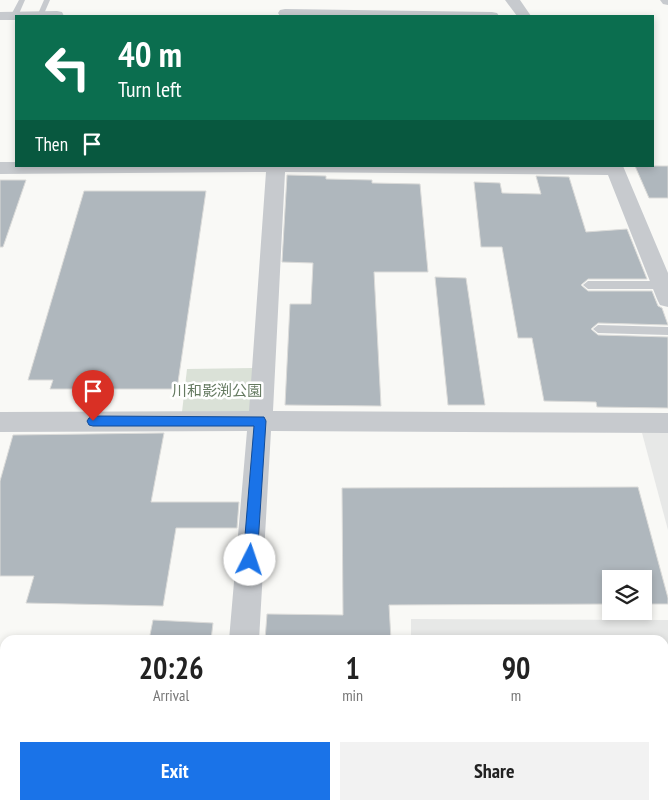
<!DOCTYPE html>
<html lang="en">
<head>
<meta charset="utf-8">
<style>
  :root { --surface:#fff; --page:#f2f2f2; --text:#222; --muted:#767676; --accent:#1a73e8 }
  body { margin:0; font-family:"PT Sans Narrow","Noto Sans JP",sans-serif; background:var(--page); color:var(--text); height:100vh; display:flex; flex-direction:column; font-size:19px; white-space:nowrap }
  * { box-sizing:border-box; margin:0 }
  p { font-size:16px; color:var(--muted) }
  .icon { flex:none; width:28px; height:28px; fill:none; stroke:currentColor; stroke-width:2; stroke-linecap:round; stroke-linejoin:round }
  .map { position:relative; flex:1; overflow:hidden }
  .details { position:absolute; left:0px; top:635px; width:669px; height:175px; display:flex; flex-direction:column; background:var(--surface); border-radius:15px 15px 0 0; box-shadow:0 2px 8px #0003 }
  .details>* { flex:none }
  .banner { position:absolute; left:15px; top:15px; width:639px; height:152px; border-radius:0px; box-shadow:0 2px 8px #0003; background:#0b6e4f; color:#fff; overflow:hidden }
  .fabs { position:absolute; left:602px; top:570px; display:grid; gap:10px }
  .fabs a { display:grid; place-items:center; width:50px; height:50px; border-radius:0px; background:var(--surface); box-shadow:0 2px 8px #0003; font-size:25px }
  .pin { position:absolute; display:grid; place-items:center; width:42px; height:42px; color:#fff; margin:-51px -21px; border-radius:50% 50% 50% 0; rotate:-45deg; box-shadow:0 0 5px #0007 }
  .pin .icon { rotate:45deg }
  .me { position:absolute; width:55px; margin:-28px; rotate:4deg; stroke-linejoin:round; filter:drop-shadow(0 0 4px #0008) }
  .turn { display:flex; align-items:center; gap:18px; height:105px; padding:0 20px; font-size:22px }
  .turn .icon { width:65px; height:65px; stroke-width:2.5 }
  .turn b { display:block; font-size:35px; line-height:42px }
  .then { display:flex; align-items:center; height:48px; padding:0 20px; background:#0003; gap:10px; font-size:19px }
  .eta { display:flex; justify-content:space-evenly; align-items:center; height:85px; text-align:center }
  .eta b { font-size:30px; font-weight:800; line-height:35px }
  .button { display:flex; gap:10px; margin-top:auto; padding:10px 20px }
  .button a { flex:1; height:58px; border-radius:0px; background:var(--accent); color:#fff; font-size:20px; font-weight:800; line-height:58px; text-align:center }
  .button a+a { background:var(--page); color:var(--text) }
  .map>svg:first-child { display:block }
  .built { fill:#e7e8e7 }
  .green { fill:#dae1d7 }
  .building { fill:#afb7bd; stroke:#dbdbd9 }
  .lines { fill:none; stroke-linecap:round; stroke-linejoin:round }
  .service { fill:#c7cace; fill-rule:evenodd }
  .minor { fill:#c7cace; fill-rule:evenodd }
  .route { fill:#1a73e8; stroke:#114b97 }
  .labels { text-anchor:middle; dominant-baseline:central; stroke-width:5; stroke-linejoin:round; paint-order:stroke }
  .park-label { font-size:15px; fill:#657a61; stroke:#fff }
</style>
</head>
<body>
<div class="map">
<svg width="668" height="810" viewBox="0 0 668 810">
  <rect width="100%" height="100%" fill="#f9f9f6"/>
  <g class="built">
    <polygon points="668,432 668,530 642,433"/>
    <polygon points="411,619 668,620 668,810 413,810 413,805 664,805 664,640 411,640"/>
  </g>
  <polygon class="green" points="253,368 251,411 182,412 187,369"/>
  <g class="building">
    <polygon points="635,166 668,166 668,198 649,198"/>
    <polygon points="287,175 326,176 326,179 372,180 372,183 420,184 428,272 374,272 381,406 285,405 290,304 311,304 313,263 282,262"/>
    <polygon points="536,176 569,177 586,232 627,229 647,279 588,279 581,285 588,291 652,291 658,306 662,308 668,325 598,323 591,329 598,335 668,337 668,408 597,407 596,402 544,401 532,338 518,338 502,247 481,247 474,182 500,183 502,193 541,194"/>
    <polygon points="0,180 26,180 3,247 0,247"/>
    <polygon points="84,191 206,191 177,389 50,389 53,380 28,380"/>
    <polygon points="435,277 466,278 485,405 448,405"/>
    <polygon points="164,433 151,502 239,502 237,528 176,528 163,606 26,603 34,576 0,576 0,481 13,435"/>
    <polygon points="638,487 668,598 668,604 644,604 644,579 611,579 611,604 389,605 391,640 265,640 267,614 343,615 342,488"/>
    <polygon points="153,620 213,623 211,640 149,640"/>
  </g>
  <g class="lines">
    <g class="service">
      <polygon points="19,0 25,0 18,16 12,17 11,15"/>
      <polygon points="44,0 50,0 43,16 37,16"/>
      <polygon points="588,281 661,281 666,285 661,289 588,289 583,285"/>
      <polygon points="598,325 668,327 668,335 598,333 593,329"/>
      <polygon points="477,805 493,805 494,810 478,810"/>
    </g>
    <g class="minor">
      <polygon points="505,0 520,0 531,16 517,16"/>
      <polygon points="660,0 668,0 668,5 663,4"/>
      <polygon points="285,9 492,12 497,13 499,16 280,16 278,13 280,10"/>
      <polygon points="57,11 62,12 64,16 16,16 16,20 0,20 0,12"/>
      <polygon points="0,162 16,162 16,166 623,166 668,273 668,307 660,305 657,299 608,175 285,172 273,411 668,413 668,433 271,431 259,640 229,640 247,431 0,432 0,412 249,411 266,172 0,174"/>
      <rect x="216" y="805" width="32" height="5"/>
    </g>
  </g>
  <polygon class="route" points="93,416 264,417 266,421 257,560 255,565 250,567 245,565 243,560 254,426 93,426 89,425 87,421 89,418"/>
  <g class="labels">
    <g class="park-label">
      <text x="217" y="390">川和影渕公園</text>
    </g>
  </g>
</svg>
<div class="fabs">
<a><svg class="icon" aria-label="layers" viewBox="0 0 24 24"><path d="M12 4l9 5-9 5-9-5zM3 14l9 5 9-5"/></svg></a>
</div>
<div class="pin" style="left:93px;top:421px;background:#d93025"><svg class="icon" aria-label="arrive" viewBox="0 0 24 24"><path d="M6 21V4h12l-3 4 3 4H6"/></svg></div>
<svg class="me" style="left:250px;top:560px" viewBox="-20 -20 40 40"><circle r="19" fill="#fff"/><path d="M0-13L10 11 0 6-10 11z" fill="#1a73e8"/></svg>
<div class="banner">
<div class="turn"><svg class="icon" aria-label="left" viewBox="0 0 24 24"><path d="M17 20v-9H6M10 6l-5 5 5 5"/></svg><div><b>40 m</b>Turn left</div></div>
<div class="then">Then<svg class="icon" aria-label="arrive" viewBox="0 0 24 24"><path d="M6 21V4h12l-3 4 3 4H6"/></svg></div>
</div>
<section class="details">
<div class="eta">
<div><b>20:26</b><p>Arrival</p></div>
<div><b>1</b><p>min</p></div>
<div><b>90</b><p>m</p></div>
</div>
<div class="button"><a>Exit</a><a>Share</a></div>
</section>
</div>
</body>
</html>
